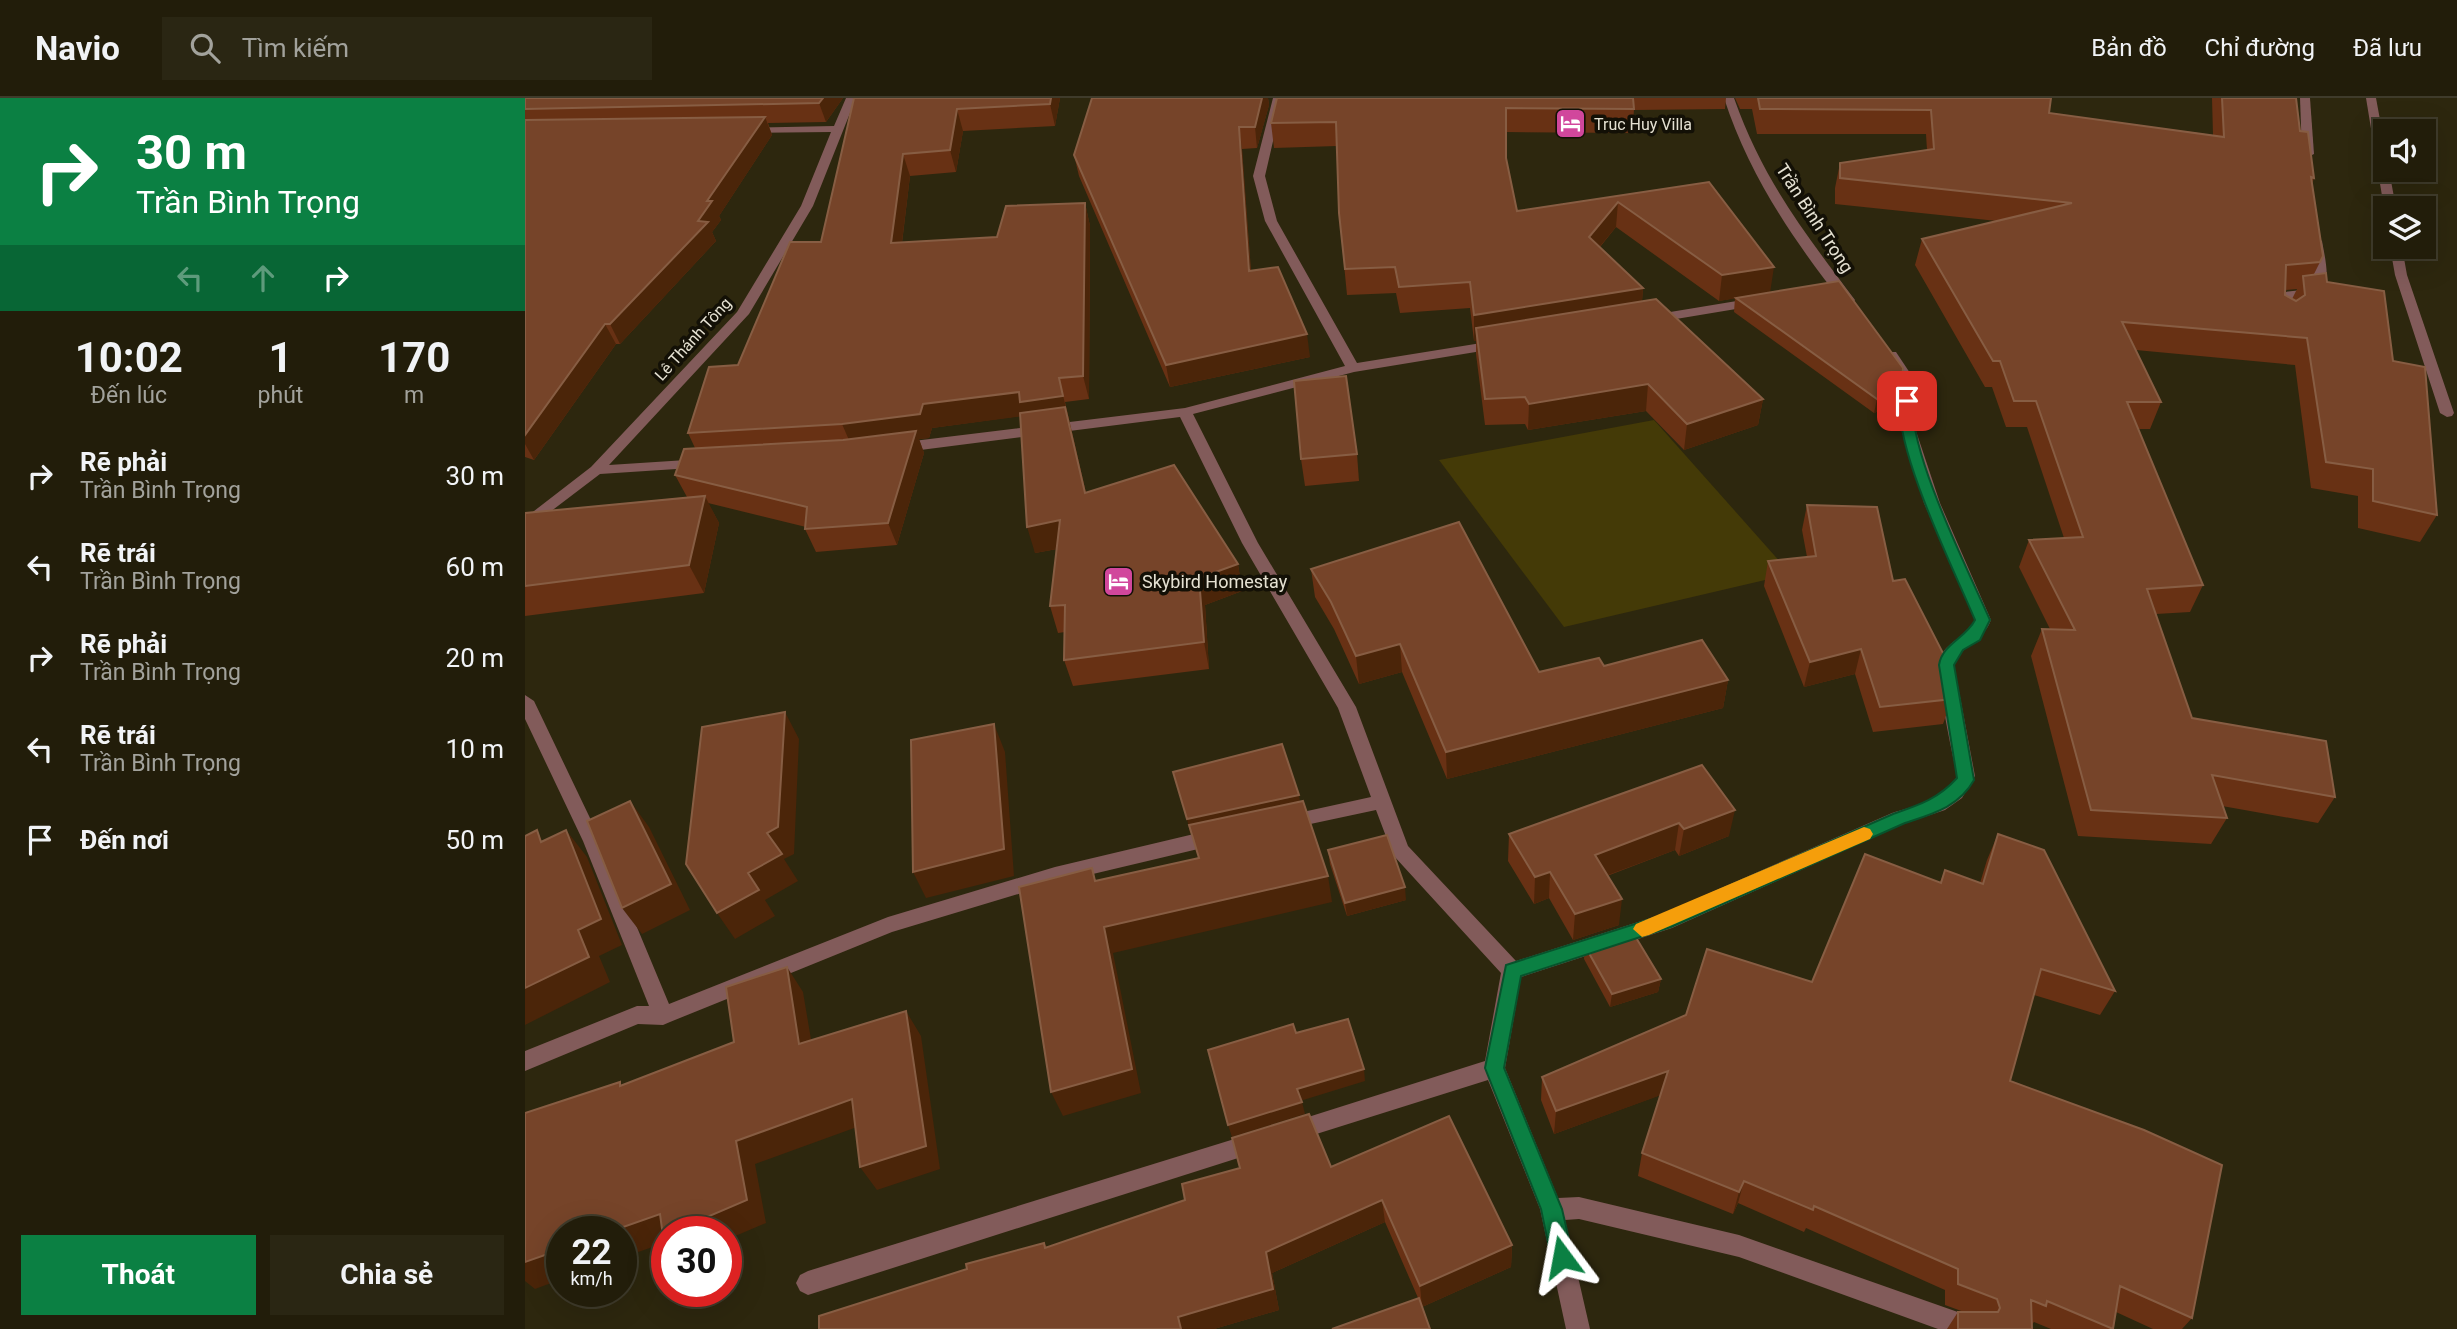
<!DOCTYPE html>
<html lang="vi">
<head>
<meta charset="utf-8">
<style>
  :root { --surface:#221d0a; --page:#2a2613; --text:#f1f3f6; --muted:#a2a29c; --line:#3f3b2b; --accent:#0b8043 }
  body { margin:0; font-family:Roboto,sans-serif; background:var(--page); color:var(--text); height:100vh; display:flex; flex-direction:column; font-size:26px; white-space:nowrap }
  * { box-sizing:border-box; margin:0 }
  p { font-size:23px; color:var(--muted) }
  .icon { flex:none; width:38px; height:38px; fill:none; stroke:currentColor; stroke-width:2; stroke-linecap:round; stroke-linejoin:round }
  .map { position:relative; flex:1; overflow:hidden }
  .side { display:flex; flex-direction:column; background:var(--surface); width:525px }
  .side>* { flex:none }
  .banner { background:#0b8043; color:#fff; overflow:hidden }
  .tools { position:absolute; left:1848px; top:21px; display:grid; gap:14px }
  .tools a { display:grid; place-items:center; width:63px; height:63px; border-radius:0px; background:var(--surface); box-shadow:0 7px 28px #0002,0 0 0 2px var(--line); font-size:35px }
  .speed { position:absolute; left:21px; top:1118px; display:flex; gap:14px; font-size:35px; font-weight:700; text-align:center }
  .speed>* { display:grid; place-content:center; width:91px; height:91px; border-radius:50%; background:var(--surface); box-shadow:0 7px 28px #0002,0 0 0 2px var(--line); line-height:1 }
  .speed small { font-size:18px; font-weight:400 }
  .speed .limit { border:10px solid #d22; background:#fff; color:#111 }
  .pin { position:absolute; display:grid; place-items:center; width:60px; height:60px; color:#fff; margin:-30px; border-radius:14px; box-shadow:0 4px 10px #0006 }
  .me { position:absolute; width:77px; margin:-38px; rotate:347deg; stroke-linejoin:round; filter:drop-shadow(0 0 5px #0008) }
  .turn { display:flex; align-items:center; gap:24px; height:147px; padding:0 21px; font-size:32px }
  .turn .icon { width:91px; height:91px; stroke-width:2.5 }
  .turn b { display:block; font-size:49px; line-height:60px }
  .lanes { display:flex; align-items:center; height:66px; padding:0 21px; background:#0003; justify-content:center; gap:35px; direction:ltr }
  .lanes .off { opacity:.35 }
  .eta { display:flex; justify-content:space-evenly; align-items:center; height:119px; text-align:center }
  .eta b { font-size:42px; font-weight:700; line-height:49px }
  .cta { display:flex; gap:14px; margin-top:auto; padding:14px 21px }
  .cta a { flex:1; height:80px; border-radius:0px; background:var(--accent); color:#fff; font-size:28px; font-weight:700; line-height:80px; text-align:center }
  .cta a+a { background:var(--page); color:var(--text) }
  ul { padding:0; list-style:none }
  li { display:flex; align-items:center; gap:21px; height:91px; padding:0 21px }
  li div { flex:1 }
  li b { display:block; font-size:26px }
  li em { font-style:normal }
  header { display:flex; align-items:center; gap:42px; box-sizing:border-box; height:98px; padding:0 35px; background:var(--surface); border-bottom:2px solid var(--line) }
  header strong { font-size:33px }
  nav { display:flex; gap:38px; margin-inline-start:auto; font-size:24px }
  .search { width:490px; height:63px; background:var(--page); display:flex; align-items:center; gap:18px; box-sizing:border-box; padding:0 24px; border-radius:0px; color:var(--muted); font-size:26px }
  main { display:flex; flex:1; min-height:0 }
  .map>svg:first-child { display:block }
  .green { fill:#443a07 }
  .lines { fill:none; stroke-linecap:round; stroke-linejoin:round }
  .minor { fill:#825b5a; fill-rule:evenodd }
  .wall { fill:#683114; fill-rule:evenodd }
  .shaded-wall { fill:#4b2509 }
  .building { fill:#764429; stroke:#875d43; stroke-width:2 }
  .route { fill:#0b8043; stroke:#07532c; stroke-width:2 }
  .slow { fill:#f59e0b }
  .labels { text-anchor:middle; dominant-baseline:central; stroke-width:7; stroke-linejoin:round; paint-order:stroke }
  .far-poi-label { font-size:16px; fill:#e5e1d2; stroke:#131006; text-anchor:start }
  .far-street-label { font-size:16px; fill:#e5e1d2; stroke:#131006 }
  .street-label { font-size:18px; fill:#e5e1d2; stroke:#131006 }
  .poi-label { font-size:18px; fill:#e5e1d2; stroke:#131006; text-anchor:start }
</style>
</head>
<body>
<header>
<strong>Navio</strong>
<div class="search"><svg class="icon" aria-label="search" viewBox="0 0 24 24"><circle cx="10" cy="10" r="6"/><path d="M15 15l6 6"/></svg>Tìm kiếm</div>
<nav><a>Bản đồ</a><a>Chỉ đường</a><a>Đã lưu</a></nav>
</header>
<main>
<section class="side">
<div class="banner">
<div class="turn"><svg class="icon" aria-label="right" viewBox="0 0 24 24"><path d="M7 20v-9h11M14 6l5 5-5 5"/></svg><div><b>30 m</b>Trần Bình Trọng</div></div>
<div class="lanes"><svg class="icon off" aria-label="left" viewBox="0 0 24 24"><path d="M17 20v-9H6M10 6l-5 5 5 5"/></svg><svg class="icon off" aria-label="ahead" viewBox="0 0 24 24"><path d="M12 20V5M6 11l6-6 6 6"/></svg><svg class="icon" aria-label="right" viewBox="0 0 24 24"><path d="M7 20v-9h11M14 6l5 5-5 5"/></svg></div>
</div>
<div class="eta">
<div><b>10:02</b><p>Đến lúc</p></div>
<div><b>1</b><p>phút</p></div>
<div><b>170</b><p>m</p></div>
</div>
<ul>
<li><svg class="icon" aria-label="right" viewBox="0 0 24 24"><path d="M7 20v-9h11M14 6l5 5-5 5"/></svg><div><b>Rẽ phải</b><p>Trần Bình Trọng</p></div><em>30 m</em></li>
<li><svg class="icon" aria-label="left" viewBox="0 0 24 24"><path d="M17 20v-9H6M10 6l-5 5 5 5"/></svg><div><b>Rẽ trái</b><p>Trần Bình Trọng</p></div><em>60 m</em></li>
<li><svg class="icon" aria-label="right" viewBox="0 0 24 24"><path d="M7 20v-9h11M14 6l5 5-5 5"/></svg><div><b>Rẽ phải</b><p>Trần Bình Trọng</p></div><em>20 m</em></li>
<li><svg class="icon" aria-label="left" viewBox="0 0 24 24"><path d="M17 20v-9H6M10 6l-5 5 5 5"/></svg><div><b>Rẽ trái</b><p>Trần Bình Trọng</p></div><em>10 m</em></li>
<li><svg class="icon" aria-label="arrive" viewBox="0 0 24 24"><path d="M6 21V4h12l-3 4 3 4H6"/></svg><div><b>Đến nơi</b></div><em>50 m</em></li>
</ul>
<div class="cta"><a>Thoát</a><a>Chia sẻ</a></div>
</section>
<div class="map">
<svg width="1932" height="1231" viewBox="0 0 1932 1231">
  <rect width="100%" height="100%" fill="#2d270e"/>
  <polygon class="green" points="1129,322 1266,476 1039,529 914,362"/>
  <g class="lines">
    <g class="minor">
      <polygon points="321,0 331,0 288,108 224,216 84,367 177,361 182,363 182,369 75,376 0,433 0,420 66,369 212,214 276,108 306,34 222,35 218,34 218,30 309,28"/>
      <path d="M748,0h10l-18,78 12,45 80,142 143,-23 7,4 -7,4 -146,24 -161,42 65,129 98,164 52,139 108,115 144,-46 232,-102c24,-8 54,-12 65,-37 -4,-21 -24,-106 -16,-120 8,-16 27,-20 34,-36l-51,-117 -26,-84 4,-37 -18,-27 2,-3h10l20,30 -4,37 28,84 51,117c-7,20 -31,26 -37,45l21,111 -13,22 -17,12 -42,14 -231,104 -151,49 -16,91 53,130 21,-1 160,38 233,82 9,3 3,9h-46l-199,-72 -160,-38 -14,1 25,109h-24l-26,-120 -52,-129 -197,62 -8,-3 -3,-7 3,-7 202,-64 16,-88 -108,-118 -17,-45 -89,19 -7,-2 -2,-5 2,-5 91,-20 -33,-89 -96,-165 -62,-126 -283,36 -7,-5 7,-5 288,-35 160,-42 -80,-145 -12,-45z"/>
      <path d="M1199,0h10c29,82 70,134 121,202l-2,3h-10c-50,-63 -94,-128 -119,-205z"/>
      <polygon points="1775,0 1785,0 1789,56 1783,59 1777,56"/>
      <polygon points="1841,0 1851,0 1860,49 1860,72 1864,72 1871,110 1859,110"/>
      <path d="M1791,139l6,4c2,13 12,49 -5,55 -9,3 -20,2 -29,3l1,14 -7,4 -5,-1 -1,-23 35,-4 3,-8 -4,-40z"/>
      <polygon points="1865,149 1877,149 1882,177 1929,315 1927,318 1922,319 1915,315 1870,177"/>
      <polygon points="1230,200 1235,201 1235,207 1127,225 1120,221 1127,217"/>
      <polygon points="0,597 9,603 76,743 144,906 363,819 530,769 690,731 697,734 699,739 697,744 690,747 530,785 367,834 145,924 138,927 113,926 0,973 0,953 112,908 124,908 58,743 0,621"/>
      <polygon points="732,1034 740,1037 743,1044 740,1051 732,1054 283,1197 275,1193 271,1185 275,1177 283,1173"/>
    </g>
  </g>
  <g class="wall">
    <polygon points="0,0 318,0 301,24 243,25 247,37 194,118 196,122 187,134 191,143 95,246 91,246 9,362 0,359"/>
    <polygon points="329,0 535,0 530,28 438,33 431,74 385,78 377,145 472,139 560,105 565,128 564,301 540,304 561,395 713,466 717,493 680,507 684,571 548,588 539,562 540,534 533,535 525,508 532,451 510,455 495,318 407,330 404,340 394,341 399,355 372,447 291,454 280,431 281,429 183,405 194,425 179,495 0,518 0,415 162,399 150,377 170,350 163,335 213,267 296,144"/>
    <polygon points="567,0 743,0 744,7 732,50 717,51 726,173 785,259 645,289 554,78 549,57"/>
    <polygon points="752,0 1201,0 1200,11 1109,12 1107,35 981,34 981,60 992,113 1184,84 1245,194 1376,291 1372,305 1349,315 1209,214 1210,200 1194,203 1091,129 1075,149 1118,190 1117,203 1238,301 1233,327 1159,352 1121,313 1003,332 1000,326 960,327 951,256 951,243 949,243 945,210 875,215 871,195 822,197 814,115 812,48 749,50 746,25"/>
    <path d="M1210,0h316l-2,15 164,22 -1,-37h84l4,33 14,47 -2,6 11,72 -9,18 13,8 66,79 44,154 -17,27 -62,-14v-32l-47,-8 -16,-123 -159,-15 25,52 -11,27h-12l65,156 -13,27 -34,2 36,104 143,79 -17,26 -96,-17 5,12 -16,26 -133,-8 -47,-180 11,-27h8l-31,-62 10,-27 35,-2 -37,-111h-21l-14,-40h-7l-70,-122 7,-26 75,-18 -162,-17v-16l5,-25 87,-13 -1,-16h-169l-5,-25h-12zM1772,191l-5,10 -7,-4v-5z"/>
    <polygon points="832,356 834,383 780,388 776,361"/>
    <polygon points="1282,407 1368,483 1427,601 1418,626 1348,634 1330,576 1279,589 1239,488 1243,463 1282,459 1277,432"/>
    <polygon points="786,471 1014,574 1079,568 1203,582 1198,610 922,681 877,574 834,586 809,531 790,499"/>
    <polygon points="1177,667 1204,738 1154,758 1150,752 1082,778 1094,827 1048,842 1024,800 1009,806 983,763 984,736"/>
    <polygon points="1473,736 1590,893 1575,917 1509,897 1485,983 1667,1220 1657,1231 1628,1231 1591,1214 1588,1231 1526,1231 1509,1224 1506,1227 1507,1231 1422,1231 1433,1214 1439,1214 1420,1207 1420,1192 1281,1130 1279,1134 1213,1105 1208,1116 1113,1078 1117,1055 1135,997 1029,1036 1016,1002 1017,979 1287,884 1415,784 1420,772 1455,785 1462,762"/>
    <polygon points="803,752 881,802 822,818 805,766"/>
    <polygon points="1060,848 1136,881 1133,894 1085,909 1059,861"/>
    <polygon points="806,1069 987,1147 986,1169 897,1209 860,1124 747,1175 754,1212 689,1231 294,1231 442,1171 519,1145 522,1149"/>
  </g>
  <g class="shaded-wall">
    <polygon points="298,0 318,0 301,24 294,5"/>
    <polygon points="526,0 535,0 530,28 525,6"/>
    <polygon points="737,0 743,0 744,7 732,50 730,29"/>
    <polygon points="432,11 438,33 431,74 425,52"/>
    <polygon points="240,19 247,37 194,118 196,122 187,134 191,143 95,246 85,226 173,123 182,103"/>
    <polygon points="714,29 717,51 727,196 724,173"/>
    <polygon points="378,56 385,78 374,168 366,145"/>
    <polygon points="1093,104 1091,129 1062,164 1064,139"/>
    <polygon points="560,105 565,128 564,301 558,278"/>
    <polygon points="1249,169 1245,195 1194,203 1197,177"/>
    <polygon points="1118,190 1116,216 951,230 951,243 949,243 949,217"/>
    <polygon points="80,226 91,246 9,362 0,346 0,337"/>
    <polygon points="782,236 785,259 645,289 641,267"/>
    <polygon points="534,280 567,422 499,318 407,330 404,340 394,341 399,355 372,447 363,425 327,349 317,326 398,306"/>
    <polygon points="1123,286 1121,313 1003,332 1004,306"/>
    <polygon points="1376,291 1372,305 1349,315 1352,301"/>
    <polygon points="1238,301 1233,327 1159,352 1162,326"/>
    <polygon points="180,398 194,425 179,495 164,467"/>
    <polygon points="535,422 543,449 510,455 502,429"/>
    <polygon points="713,466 717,493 680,507 684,571 679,544 674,480"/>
    <polygon points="875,546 877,574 834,586 831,558"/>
    <polygon points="1336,551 1330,576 1279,589 1285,564"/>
    <polygon points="1203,582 1198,610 922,681 921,654"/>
    <polygon points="260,614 274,641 269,756 259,761 273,783 240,802 250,818 210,841 192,815 223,775 242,735"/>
    <polygon points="469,626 480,654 489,778 401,800 388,774"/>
    <polygon points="774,697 776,711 665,735 662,721"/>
    <polygon points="105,703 124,729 165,812 117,836 97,810"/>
    <polygon points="1210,712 1204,738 1154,758 1159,731"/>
    <polygon points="1154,725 1150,752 1067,783 1070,757"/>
    <polygon points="41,732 62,759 97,847 74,858 85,884 0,927 0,890 53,832"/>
    <polygon points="1025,774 1024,800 1009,806 1010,779"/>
    <polygon points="803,778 807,804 588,855 616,995 538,1018 526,994 579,829"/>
    <polygon points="880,789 881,802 822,818 820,805"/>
    <polygon points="1097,801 1094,827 1048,842 1050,816"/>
    <polygon points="262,869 278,894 291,971 274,946"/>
    <polygon points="1136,881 1133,894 1085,909 1087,896"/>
    <polygon points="381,913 396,938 415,1071 352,1092 335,1069"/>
    <polygon points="839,971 840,983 775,1003 772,991"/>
    <polygon points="1143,973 1139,996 1029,1036 1031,1013"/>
    <polygon points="327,1001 343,1025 230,1066 241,1125 201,1142 201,1134 142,1134 142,1144 96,1160 96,1134 84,1134 211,1043"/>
    <polygon points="777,1004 780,1016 707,1039 703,1027"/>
    <polygon points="1219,1083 1213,1105 1208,1116 1214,1094"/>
    <polygon points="857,1102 860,1124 747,1175 754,1212 689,1231 656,1231 653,1219 741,1154"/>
    <polygon points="987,1147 986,1169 897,1209 895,1188"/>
    <polygon points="37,1151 37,1181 10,1191 0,1183 0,1164"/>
  </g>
  <g class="building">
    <polygon points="0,0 298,0 294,5 0,11"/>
    <polygon points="329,0 526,0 525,6 432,11 425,52 378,56 366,145 472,139 481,108 560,105 558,278 534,280 538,298 495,304 494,294 398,306 395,316 317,326 163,335 184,269 213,267 265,144 296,144"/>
    <polygon points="567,0 737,0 730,29 714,29 724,173 753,169 782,236 641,267 549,57"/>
    <polygon points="752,0 1108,0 1109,11 981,10 981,60 992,113 1184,84 1249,169 1197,177 1093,104 1064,139 1118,190 949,217 945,184 874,189 870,169 820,171 814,115 811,24 746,25"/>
    <polygon points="1233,0 1526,0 1524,15 1699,39 1697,0 1771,0 1775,33 1783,34 1789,80 1786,79 1798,158 1795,164 1761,167 1760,197 1771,203 1780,197 1778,178 1801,175 1802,184 1859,193 1868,263 1900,269 1912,417 1848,403 1848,371 1801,364 1782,240 1597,224 1636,304 1602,304 1678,487 1622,491 1667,620 1801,643 1810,699 1687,677 1702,720 1566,712 1517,531 1550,532 1504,442 1558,439 1511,303 1489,303 1475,263 1468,263 1397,141 1547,105 1315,80 1315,65 1409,51 1406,12 1235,11"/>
    <polygon points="240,19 182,103 187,103 173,123 183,124 85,226 80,226 0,337 0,22"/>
    <polygon points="1314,183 1378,270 1376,291 1352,301 1211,200"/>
    <polygon points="1131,201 1238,301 1162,326 1123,286 1004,306 1000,299 960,301 951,230"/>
    <polygon points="821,278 832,356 776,361 769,283"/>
    <polygon points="540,309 560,395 649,367 713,466 674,480 679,544 539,562 540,507 525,508 535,422 502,429 495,315"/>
    <polygon points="391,333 363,425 280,431 282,409 150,377 159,351 318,342"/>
    <polygon points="180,398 164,467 0,488 0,415"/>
    <polygon points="1282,407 1352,409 1368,483 1380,481 1421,561 1427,601 1355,609 1336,551 1285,564 1243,463 1291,458"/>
    <polygon points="934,424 1014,574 1074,560 1079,568 1177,542 1203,582 921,654 875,546 831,558 806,504 786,471"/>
    <polygon points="260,614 253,729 242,735 257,756 223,775 234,792 192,815 161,766 177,629"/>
    <polygon points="469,626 479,751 388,774 386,642"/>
    <polygon points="757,646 774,697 662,721 648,674"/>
    <polygon points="1177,667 1210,712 1159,731 1154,725 1070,757 1097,801 1050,816 1025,774 1010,779 984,736"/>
    <polygon points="105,703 146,786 97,810 62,723"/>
    <polygon points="778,703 803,778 579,829 607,971 526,994 494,789 567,770 570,783 674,760 664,727"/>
    <polygon points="12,732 16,744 41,732 76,821 53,832 64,859 0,890 0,738"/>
    <polygon points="1473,736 1519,752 1590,893 1516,871 1485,983 1619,1032 1697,1067 1667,1220 1595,1188 1588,1231 1522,1203 1521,1208 1506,1202 1507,1231 1433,1231 1433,1214 1473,1214 1475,1210 1472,1201 1433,1186 1433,1171 1289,1108 1288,1112 1219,1083 1214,1094 1117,1055 1143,973 1031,1013 1017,979 1161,917 1182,851 1287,884 1340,756 1416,785 1420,772 1458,786"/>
    <polygon points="862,737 880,789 820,805 803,752"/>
    <polygon points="1107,833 1136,881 1087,896 1060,848"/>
    <polygon points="262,869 274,946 381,913 401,1048 335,1069 327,1001 211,1043 222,1102 147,1134 142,1134 142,1136 138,1138 135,1116 84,1134 37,1134 37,1151 0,1164 0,1015 95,984 95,988 209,944 201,889"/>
    <polygon points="823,921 839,971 772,991 777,1004 703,1027 683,952 768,926 771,935"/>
    <polygon points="784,1016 806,1069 924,1018 987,1147 895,1188 857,1102 741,1154 748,1191 653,1219 656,1231 294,1231 294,1218 442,1171 441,1166 519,1145 520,1150 660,1102 657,1086 715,1070 707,1040"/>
    <polygon points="894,1200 905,1231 807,1231"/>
  </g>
  <path class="route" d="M1382,299l6,4c-5,50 55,169 77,219l-10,20 -17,10 -9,15 20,115c-15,27 -42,34 -69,43l-234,104 -150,49 -17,92 58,141 11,48 -3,8 -8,3 -7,-3 -4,-8 -10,-48 -56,-141 21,-103 154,-49 233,-102c26,-9 45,-15 64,-36l-18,-113c3,-21 27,-27 36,-45 -21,-50 -80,-169 -75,-219z"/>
  <polygon class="slow" points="1339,729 1345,731 1348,736 1345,741 1124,837 1117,839 1108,831 1111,826"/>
  <defs>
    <symbol id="hotel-square" viewBox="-11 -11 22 22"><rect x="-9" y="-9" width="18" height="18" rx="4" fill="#d1479c" stroke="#131006"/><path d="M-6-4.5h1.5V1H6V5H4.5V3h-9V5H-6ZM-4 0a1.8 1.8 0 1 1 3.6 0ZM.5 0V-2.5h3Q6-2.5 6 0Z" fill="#fff"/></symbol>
  </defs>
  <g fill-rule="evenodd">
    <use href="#hotel-square" x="1028" y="8" width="35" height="35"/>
    <use href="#hotel-square" x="576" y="466" width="35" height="35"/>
  </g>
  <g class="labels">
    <g class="far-poi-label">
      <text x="1069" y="26">Truc Huy Villa</text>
    </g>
    <g class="far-street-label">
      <text transform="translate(168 241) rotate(-48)">Lê Thánh Tông</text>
    </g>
    <g class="street-label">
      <text transform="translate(1290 120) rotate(57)">Trần Bình Trọng</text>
    </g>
    <g class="poi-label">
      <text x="617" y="483">Skybird Homestay</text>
    </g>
  </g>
</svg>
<div class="tools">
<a><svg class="icon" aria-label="sound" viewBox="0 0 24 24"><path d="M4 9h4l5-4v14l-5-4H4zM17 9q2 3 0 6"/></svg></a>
<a><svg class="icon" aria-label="layers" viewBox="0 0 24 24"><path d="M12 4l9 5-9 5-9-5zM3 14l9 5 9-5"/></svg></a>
</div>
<div class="speed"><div>22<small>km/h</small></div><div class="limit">30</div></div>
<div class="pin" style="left:1382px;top:303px;background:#d93025"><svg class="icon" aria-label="arrive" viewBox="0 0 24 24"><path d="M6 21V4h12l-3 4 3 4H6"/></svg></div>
<svg class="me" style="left:1037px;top:1159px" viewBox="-20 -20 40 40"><path d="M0-17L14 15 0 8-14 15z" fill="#0b8043" stroke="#fff" stroke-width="4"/></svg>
</div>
</main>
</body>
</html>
